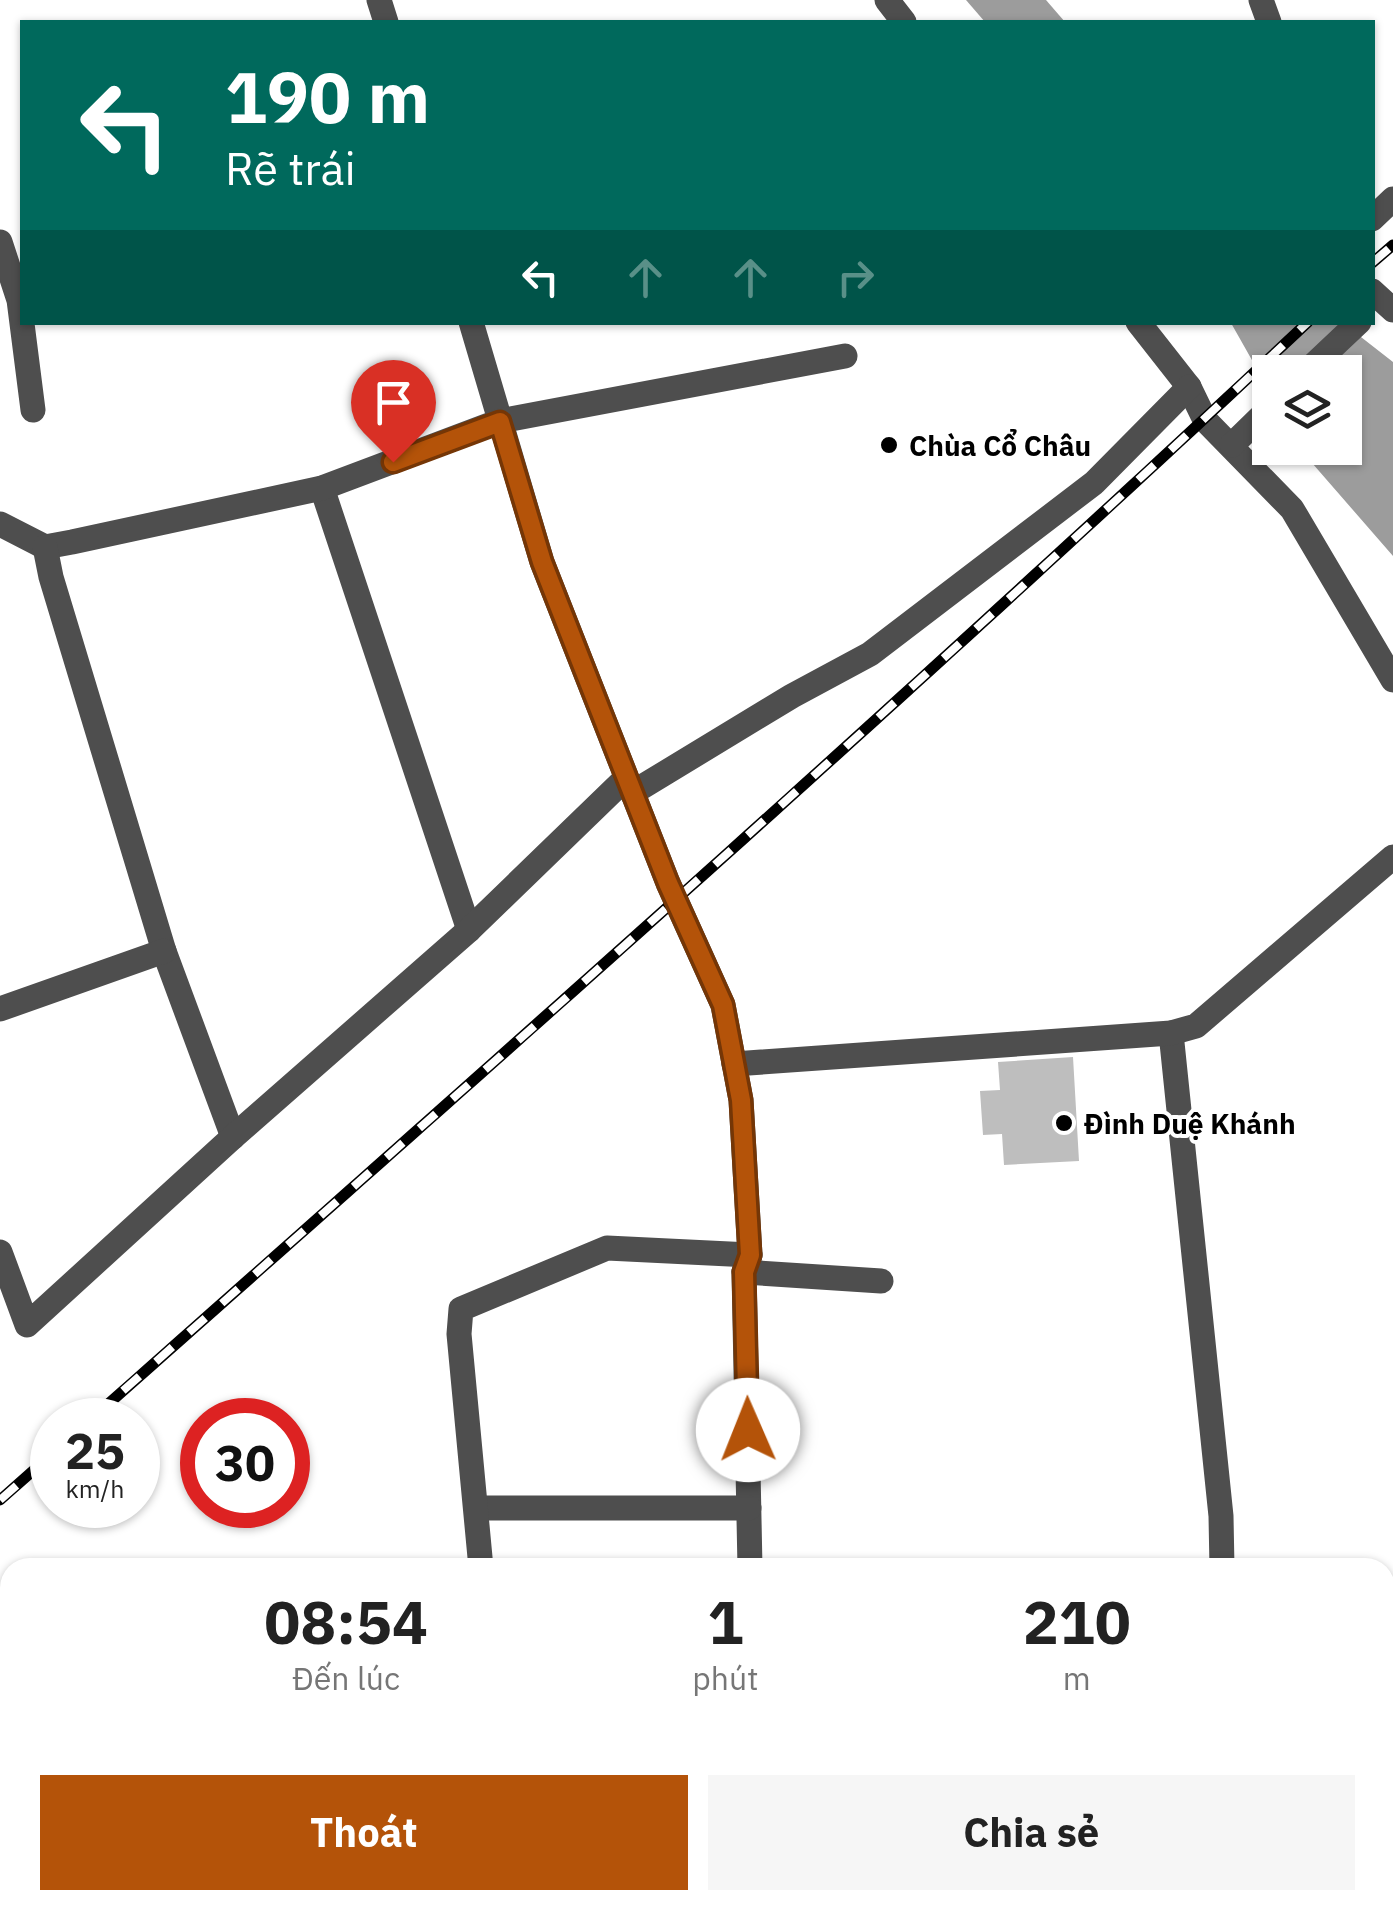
<!DOCTYPE html>
<html lang="vi">
<head>
<meta charset="utf-8">
<style>
  :root { --surface:#fff; --page:#f6f6f6; --text:#222; --muted:#767676; --accent:#b45309 }
  body { margin:0; font-family:"IBM Plex Sans",sans-serif; background:var(--page); color:var(--text); height:100vh; display:flex; flex-direction:column; font-size:38px; white-space:nowrap }
  * { box-sizing:border-box; margin:0 }
  p { font-size:32px; color:var(--muted) }
  .icon { flex:none; width:55px; height:55px; fill:none; stroke:currentColor; stroke-width:2; stroke-linecap:round; stroke-linejoin:round }
  .map { position:relative; flex:1; overflow:hidden }
  .panel { position:absolute; left:0px; top:1558px; width:1395px; height:352px; display:flex; flex-direction:column; background:var(--surface); border-radius:30px 30px 0 0; box-shadow:0 2px 8px #0004 }
  .panel>* { flex:none }
  .top-card { position:absolute; left:20px; top:20px; width:1355px; height:305px; border-radius:0px; box-shadow:0 2px 8px #0004; background:#00695c; color:#fff; overflow:hidden }
  .buttons { position:absolute; left:1252px; top:355px; display:grid; gap:20px }
  .buttons a { display:grid; place-items:center; width:110px; height:110px; border-radius:0px; background:var(--surface); box-shadow:0 2px 8px #0004; font-size:50px }
  .speed { position:absolute; left:30px; top:1398px; display:flex; gap:20px; font-size:50px; font-weight:700; text-align:center }
  .speed>* { display:grid; place-content:center; width:130px; height:130px; border-radius:50%; background:var(--surface); box-shadow:0 2px 8px #0004; line-height:1 }
  .speed small { font-size:25px; font-weight:400 }
  .speed .limit { border:15px solid #d22; background:#fff; color:#111 }
  .pin { position:absolute; display:grid; place-items:center; width:85px; height:85px; color:#fff; margin:-102px -42px; border-radius:50% 50% 50% 0; rotate:-45deg; box-shadow:0 0 10px #0007 }
  .pin .icon { rotate:45deg }
  .me { position:absolute; width:110px; margin:-55px; rotate:359deg; stroke-linejoin:round; filter:drop-shadow(0 0 8px #0008) }
  .turn { display:flex; align-items:center; gap:35px; height:210px; padding:0 40px; font-size:45px }
  .turn .icon { width:130px; height:130px; stroke-width:2.5 }
  .turn b { display:block; font-size:70px; line-height:85px }
  .lanes { display:flex; align-items:center; height:95px; padding:0 40px; background:#0003; justify-content:center; gap:50px; direction:ltr }
  .lanes .off { opacity:.35 }
  .eta { display:flex; justify-content:space-evenly; align-items:center; height:170px; text-align:center }
  .eta b { font-size:60px; font-weight:700; line-height:70px }
  .primary-button { display:flex; gap:20px; margin-top:auto; padding:20px 40px }
  .primary-button a { flex:1; height:115px; border-radius:0px; background:var(--accent); color:#fff; font-size:40px; font-weight:700; line-height:115px; text-align:center }
  .primary-button a+a { background:var(--page); color:var(--text) }
  .map>svg:first-child { display:block }
</style>
</head>
<body>
<div class="map">
<svg width="1393" height="1909" viewBox="0 0 1393 1909">
  <rect width="100%" height="100%" fill="#fff"/>
  <g fill="#9c9c9c">
    <path d="M966,0H1046L1065,22H985Z"/>
    <path d="M1231,323H1343L1393,362V556L1299,448H1345V372H1270V392Z"/>
  </g>
  <path fill="#bebebe" d="M1073,1057L1079,1161L1004,1165L1002,1134L983,1135L980,1091L1000,1090L998,1062Z"/>
  <g fill="none" stroke-linecap="round" stroke-linejoin="round">
    <g stroke="#4e4e4e" stroke-width="25">
      <path d="M379,0L386,22"/>
      <path d="M887,0L904,22"/>
      <path d="M1261,0L1269,22"/>
      <path d="M1372,219L1393,199"/>
      <path d="M0,242L19,300L33,410"/>
      <path d="M1372,291L1393,310"/>
      <path d="M471,322L542,562L668,883L723,1005L741,1100L750,1255L744,1272L750,1568"/>
      <path d="M1138,322L1189,387L1205,420L1292,509L1393,680"/>
      <path d="M1306,372L1359,322"/>
      <path d="M1232,445L1270,408"/>
      <path d="M322,488L469,930"/>
      <path d="M0,524L45,547L72,542L322,488L500,421L845,356"/>
      <path d="M45,547L51,577L164,951L233,1137"/>
      <path d="M632,793L792,696L870,654L1094,483L1189,387"/>
      <path d="M0,1009L164,951"/>
      <path d="M1171,1033L1221,1516L1222,1568"/>
      <path d="M734,1064L1171,1033L1196,1026L1393,857"/>
      <path d="M0,1252L27,1325L233,1137L469,930L626,778"/>
      <path d="M744,1272L881,1281"/>
      <path d="M477,1508H749"/>
      <path d="M481,1568L459,1334L461,1309L607,1248L750,1255"/>
      <path d="M731,1909L732,1900"/>
      <path d="M1204,1909H1229"/>
    </g>
    <g stroke="#000" stroke-width="11">
      <g id="rail">
        <path d="M1372,263L1393,245"/>
        <path d="M90,1420C499,1058 909,696 1308,322"/>
        <path d="M0,1500L52,1454"/>
      </g>
    </g>
    <use href="#rail" stroke="#fff" stroke-width="8" stroke-dasharray="22" stroke-linecap="butt"/>
  </g>
  <g fill="none" stroke-linecap="round" stroke-linejoin="round">
    <g stroke="#753606" stroke-width="25">
      <path id="route" d="M393,462L500,422L542,562L668,883L723,1005L741,1100L750,1255L744,1272L748,1430"/>
    </g>
    <use href="#route" stroke="#b45309" stroke-width="18"/>
  </g>
  <g fill="#000" stroke="#fff" stroke-width="4">
    <circle cx="889" cy="445" r="10"/>
    <circle cx="1064" cy="1123" r="10"/>
  </g>
  <g text-anchor="middle" dominant-baseline="central" stroke-width="8" stroke-linejoin="round" paint-order="stroke">
    <g font-size="28" font-weight="bold" fill="#000" stroke="#fff" text-anchor="start">
      <text x="909" y="445">Chùa Cổ Châu</text>
      <text x="1084" y="1123">Đình Duệ Khánh</text>
    </g>
  </g>
</svg>
<div class="buttons">
<a><svg class="icon" aria-label="layers" viewBox="0 0 24 24"><path d="M12 4l9 5-9 5-9-5zM3 14l9 5 9-5"/></svg></a>
</div>
<div class="speed"><div>25<small>km/h</small></div><div class="limit">30</div></div>
<div class="pin" style="left:393px;top:462px;background:#d93025"><svg class="icon" aria-label="arrive" viewBox="0 0 24 24"><path d="M6 21V4h12l-3 4 3 4H6"/></svg></div>
<svg class="me" style="left:748px;top:1430px" viewBox="-20 -20 40 40"><circle r="19" fill="#fff"/><path d="M0-13L10 11 0 6-10 11z" fill="#b45309"/></svg>
<div class="top-card">
<div class="turn"><svg class="icon" aria-label="left" viewBox="0 0 24 24"><path d="M17 20v-9H6M10 6l-5 5 5 5"/></svg><div><b>190 m</b>Rẽ trái</div></div>
<div class="lanes"><svg class="icon" aria-label="left" viewBox="0 0 24 24"><path d="M17 20v-9H6M10 6l-5 5 5 5"/></svg><svg class="icon off" aria-label="ahead" viewBox="0 0 24 24"><path d="M12 20V5M6 11l6-6 6 6"/></svg><svg class="icon off" aria-label="ahead" viewBox="0 0 24 24"><path d="M12 20V5M6 11l6-6 6 6"/></svg><svg class="icon off" aria-label="right" viewBox="0 0 24 24"><path d="M7 20v-9h11M14 6l5 5-5 5"/></svg></div>
</div>
<section class="panel">
<div class="eta">
<div><b>08:54</b><p>Đến lúc</p></div>
<div><b>1</b><p>phút</p></div>
<div><b>210</b><p>m</p></div>
</div>
<div class="primary-button"><a>Thoát</a><a>Chia sẻ</a></div>
</section>
</div>
</body>
</html>
